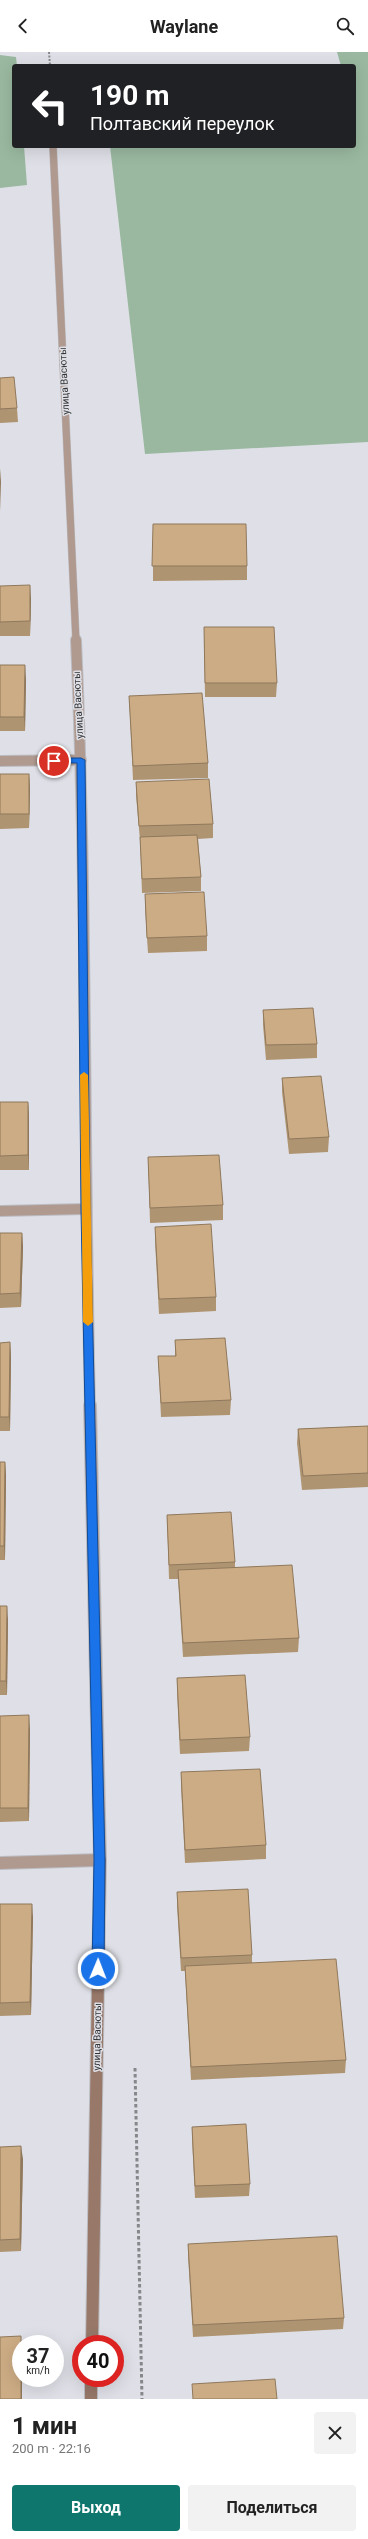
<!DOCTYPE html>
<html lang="ru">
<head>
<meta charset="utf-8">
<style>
  :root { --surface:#fff; --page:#f2f2f2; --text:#222; --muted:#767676; --accent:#0f766e }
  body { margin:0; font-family:Roboto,sans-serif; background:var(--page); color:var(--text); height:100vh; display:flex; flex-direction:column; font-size:15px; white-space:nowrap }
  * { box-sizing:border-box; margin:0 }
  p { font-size:13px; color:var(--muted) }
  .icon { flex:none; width:22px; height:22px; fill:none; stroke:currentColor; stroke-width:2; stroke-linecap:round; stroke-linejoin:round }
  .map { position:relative; height:2347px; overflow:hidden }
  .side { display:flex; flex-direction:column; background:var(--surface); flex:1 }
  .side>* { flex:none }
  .top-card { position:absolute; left:12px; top:12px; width:344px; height:84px; border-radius:4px; box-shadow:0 4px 16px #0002; background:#202124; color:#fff; overflow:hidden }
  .speed { position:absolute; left:12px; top:2283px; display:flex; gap:8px; font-size:20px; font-weight:700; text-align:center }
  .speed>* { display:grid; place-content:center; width:52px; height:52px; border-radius:50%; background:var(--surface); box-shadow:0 4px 16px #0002; line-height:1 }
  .speed small { font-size:10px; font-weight:400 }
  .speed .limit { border:6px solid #d22; background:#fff; color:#111 }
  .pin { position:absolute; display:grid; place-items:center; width:34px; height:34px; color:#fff; margin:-17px; border:2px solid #fff; border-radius:50%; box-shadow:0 1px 4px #0007 }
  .me { position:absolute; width:44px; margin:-22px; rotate:1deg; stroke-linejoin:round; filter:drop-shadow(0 0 3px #0008) }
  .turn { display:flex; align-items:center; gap:14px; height:84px; padding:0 12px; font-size:18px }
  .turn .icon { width:52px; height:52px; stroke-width:2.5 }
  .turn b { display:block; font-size:28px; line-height:34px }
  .round { display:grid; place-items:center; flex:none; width:42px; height:42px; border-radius:4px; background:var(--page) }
  .summary { display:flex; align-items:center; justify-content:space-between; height:68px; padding:0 12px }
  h1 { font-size:24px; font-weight:700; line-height:30px }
  .button { display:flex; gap:8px; margin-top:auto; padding:8px 12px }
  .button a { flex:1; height:46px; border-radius:4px; background:var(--accent); color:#fff; font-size:16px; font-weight:700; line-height:46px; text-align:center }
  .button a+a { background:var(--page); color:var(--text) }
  header { display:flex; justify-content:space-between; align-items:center; height:52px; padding:0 12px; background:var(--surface); font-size:18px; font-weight:700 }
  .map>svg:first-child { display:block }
</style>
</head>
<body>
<header><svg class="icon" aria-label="back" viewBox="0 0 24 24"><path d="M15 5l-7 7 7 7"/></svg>Waylane<svg class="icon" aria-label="search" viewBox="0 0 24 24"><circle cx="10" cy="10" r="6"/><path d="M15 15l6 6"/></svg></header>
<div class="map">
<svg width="368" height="2347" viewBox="0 0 368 2347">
  <rect width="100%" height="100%" fill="#dfe0e7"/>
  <g fill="#9ab8a0">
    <path d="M337,0H368V390L145,402L110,94H354V14H341Z"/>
    <path d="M0,3L16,5L17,14H14V94H24L27,133L0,136Z"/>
  </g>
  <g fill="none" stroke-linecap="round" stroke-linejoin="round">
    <g stroke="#bcbdc3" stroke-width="8">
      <path id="street-far2" d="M53,94L76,589"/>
    </g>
    <g stroke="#bcbdc3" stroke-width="12">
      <g id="street-far1">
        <path d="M76,588C87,843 84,1098 90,1354"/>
        <path d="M0,709L81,708"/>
        <path d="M0,1159L85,1157"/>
      </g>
    </g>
    <g stroke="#bcbdc3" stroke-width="14">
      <path id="street" d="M0,1811L100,1808L90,1353"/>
    </g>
    <g stroke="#bcbdc3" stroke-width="14">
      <g id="secondary">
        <path d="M92,2292L100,1808"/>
        <path d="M91,2326V2347"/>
      </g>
    </g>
    <path stroke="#86878b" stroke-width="2" stroke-dasharray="2 1.5" stroke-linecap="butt" d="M49,0L50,14"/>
    <path stroke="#86878b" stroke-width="3" stroke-dasharray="3.5 2.5" stroke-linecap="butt" d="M135,2016L142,2347"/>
    <use href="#street-far2" stroke="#b09a90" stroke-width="7"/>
    <use href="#street-far1" stroke="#b09a90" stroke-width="10"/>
    <use href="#street" stroke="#b09a90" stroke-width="12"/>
    <use href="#secondary" stroke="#977869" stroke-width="12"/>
  </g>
  <g fill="#af9472">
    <path d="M0,326L17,356L18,370L0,371Z"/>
    <path d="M153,472L247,514V528L153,529Z"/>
    <path d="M0,534L31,547L30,584H0Z"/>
    <path d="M204,575L277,631L276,645H205Z"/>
    <path d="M0,613L26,627L25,679H0Z"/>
    <path d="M129,644L208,711V726L133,728Z"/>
    <path d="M0,722H29L30,736L29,776L0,777Z"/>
    <path d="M136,730L213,772V786L198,787L201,825V839L142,841L140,788L136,744Z"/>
    <path d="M145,842L207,884V899L148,901L145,856Z"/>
    <path d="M263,958L317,992V1006L266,1008L263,973Z"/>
    <path d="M282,1026L329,1085L328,1100L289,1102L282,1040Z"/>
    <path d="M0,1050H28L29,1064V1118H0Z"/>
    <path d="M148,1105L223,1153V1168L150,1171Z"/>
    <path d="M155,1175L216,1245V1259L159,1262L155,1189Z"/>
    <path d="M0,1181H22L23,1195L21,1255L0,1256Z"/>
    <path d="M175,1288L231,1348L230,1363L161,1365L158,1304H175Z"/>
    <path d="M10,1290L11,1305L10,1379H0V1291Z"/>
    <path d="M368,1374V1435L302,1438L297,1391L298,1377Z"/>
    <path d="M0,1410H5L6,1424L5,1508H0Z"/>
    <path d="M167,1463L235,1510V1516L299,1586L298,1600L183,1605L178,1527H169Z"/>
    <path d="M0,1554L8,1568L7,1643H0Z"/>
    <path d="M177,1626L250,1685L249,1699L180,1702L177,1640Z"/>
    <path d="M0,1664L30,1677L29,1769L0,1770Z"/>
    <path d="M181,1720L266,1793V1807L185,1811L181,1734Z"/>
    <path d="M177,1840L252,1903V1910L346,2008L345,2021L191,2028L185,1919H181L177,1854Z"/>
    <path d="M0,1852L33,1865L31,1963L0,1964Z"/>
    <path d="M192,2075L250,2132L249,2144L195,2146L192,2087Z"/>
    <path d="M0,2095L23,2107L21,2199L0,2200Z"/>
    <path d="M188,2192L344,2266L343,2277L193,2285L188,2204Z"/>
  </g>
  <g fill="#8f785c">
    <path d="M0,416L1,430L0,460Z"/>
    <path d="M30,533L31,547L30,584Z"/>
    <path d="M25,613L26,627L25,679L24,665Z"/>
    <path d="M29,722L30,736L29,776Z"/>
    <path d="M28,1050L29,1064V1118L28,1103Z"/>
    <path d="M22,1181L23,1195L21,1255L20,1241Z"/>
    <path d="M10,1290L11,1305L10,1379L9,1365Z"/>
    <path d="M5,1410L6,1424L5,1508L4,1494Z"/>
    <path d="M7,1554L8,1568L7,1643L6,1629Z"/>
    <path d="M29,1663L30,1677L29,1769L28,1756Z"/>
    <path d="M32,1852L33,1865L31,1963L30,1950Z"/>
    <path d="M21,2094L23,2107L21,2199L20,2187Z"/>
    <rect x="21" y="2326" width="1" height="21"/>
  </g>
  <g fill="#ccac84" stroke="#8f785c">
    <path d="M14,325L17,356L0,357V326Z"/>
    <path d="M153,472H246L247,514H152Z"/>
    <path d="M30,533V569L0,570V534Z"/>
    <path d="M204,575H274L277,631H205Z"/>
    <path d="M0,613H25L24,665H0Z"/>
    <path d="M202,641L208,711L133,714L129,644Z"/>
    <rect x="0" y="722" width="29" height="40"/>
    <path d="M209,727L213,772L139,774L136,730Z"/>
    <path d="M197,783L201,825L142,827L140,785Z"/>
    <path d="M204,840L207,884L147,886L145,842Z"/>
    <path d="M313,956L317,992L266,993L263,958Z"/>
    <path d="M321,1024L329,1085L289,1087L282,1026Z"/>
    <path d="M0,1050H28V1103L0,1104Z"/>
    <path d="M219,1103L223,1153L150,1156L148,1105Z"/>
    <path d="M211,1172L216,1245L159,1247L155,1175Z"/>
    <path d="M0,1181H22L20,1241L0,1242Z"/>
    <path d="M225,1286L231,1348L161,1351L158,1304H176L175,1288Z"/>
    <path d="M10,1290L9,1365H0V1291Z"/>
    <path d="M368,1374V1421L303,1424L298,1377Z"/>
    <path d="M0,1410H5L4,1494H0Z"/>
    <path d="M231,1460L235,1510L169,1513L167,1463Z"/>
    <path d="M292,1513L299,1586L183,1591L178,1518Z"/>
    <path d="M0,1554H7L6,1629H0Z"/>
    <path d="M245,1623L250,1685L180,1688L177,1626Z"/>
    <path d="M29,1663L28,1756H0V1664Z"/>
    <path d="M260,1717L266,1793L185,1798L181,1720Z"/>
    <path d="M248,1837L252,1903L181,1906L177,1840Z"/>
    <path d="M0,1852H32L30,1950L0,1951Z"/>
    <path d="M336,1907L346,2008L191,2015L185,1914Z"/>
    <path d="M246,2072L250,2132L195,2134L192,2075Z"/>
    <path d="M21,2094L20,2187L0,2188V2095Z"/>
    <path d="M337,2184L344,2266L193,2273L188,2192Z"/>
    <path d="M21,2284V2347H0V2285Z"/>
    <path d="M275,2327L277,2347H193L192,2332Z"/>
  </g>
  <path fill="#1a73e8" stroke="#114b97" d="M81,706L85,708L90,1157L105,1808L104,1917L98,1922L92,1917L94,1808L81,1157L77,711H54L50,709L54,706Z"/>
  <path fill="#f59e0b" d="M84,1020L88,1023L93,1270L88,1274L83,1270L80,1023Z"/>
  <g text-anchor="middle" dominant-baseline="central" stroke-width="3" stroke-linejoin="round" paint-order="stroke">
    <g font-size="10" fill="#323335" stroke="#dfe0e7">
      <text transform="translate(64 329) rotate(-93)">улица Васюты</text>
      <text transform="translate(78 653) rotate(-93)">улица Васюты</text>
      <text transform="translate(97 1985) rotate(-89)">улица Васюты</text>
    </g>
  </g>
</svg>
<div class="speed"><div>37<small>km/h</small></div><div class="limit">40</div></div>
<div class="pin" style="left:54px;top:709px;background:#d93025"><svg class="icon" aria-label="arrive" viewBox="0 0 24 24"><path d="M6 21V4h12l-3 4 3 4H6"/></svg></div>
<svg class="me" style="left:98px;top:1917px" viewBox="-20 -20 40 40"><circle r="17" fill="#1a73e8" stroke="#fff" stroke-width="3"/><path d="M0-11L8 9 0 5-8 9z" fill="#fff"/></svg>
<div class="top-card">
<div class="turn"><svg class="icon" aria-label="left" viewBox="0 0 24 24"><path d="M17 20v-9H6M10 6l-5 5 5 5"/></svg><div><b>190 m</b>Полтавский переулок</div></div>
</div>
</div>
<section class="side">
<div class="summary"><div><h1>1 мин</h1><p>200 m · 22:16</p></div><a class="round"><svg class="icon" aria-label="close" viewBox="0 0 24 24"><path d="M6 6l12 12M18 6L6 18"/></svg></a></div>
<div class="button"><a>Выход</a><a>Поделиться</a></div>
</section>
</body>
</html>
